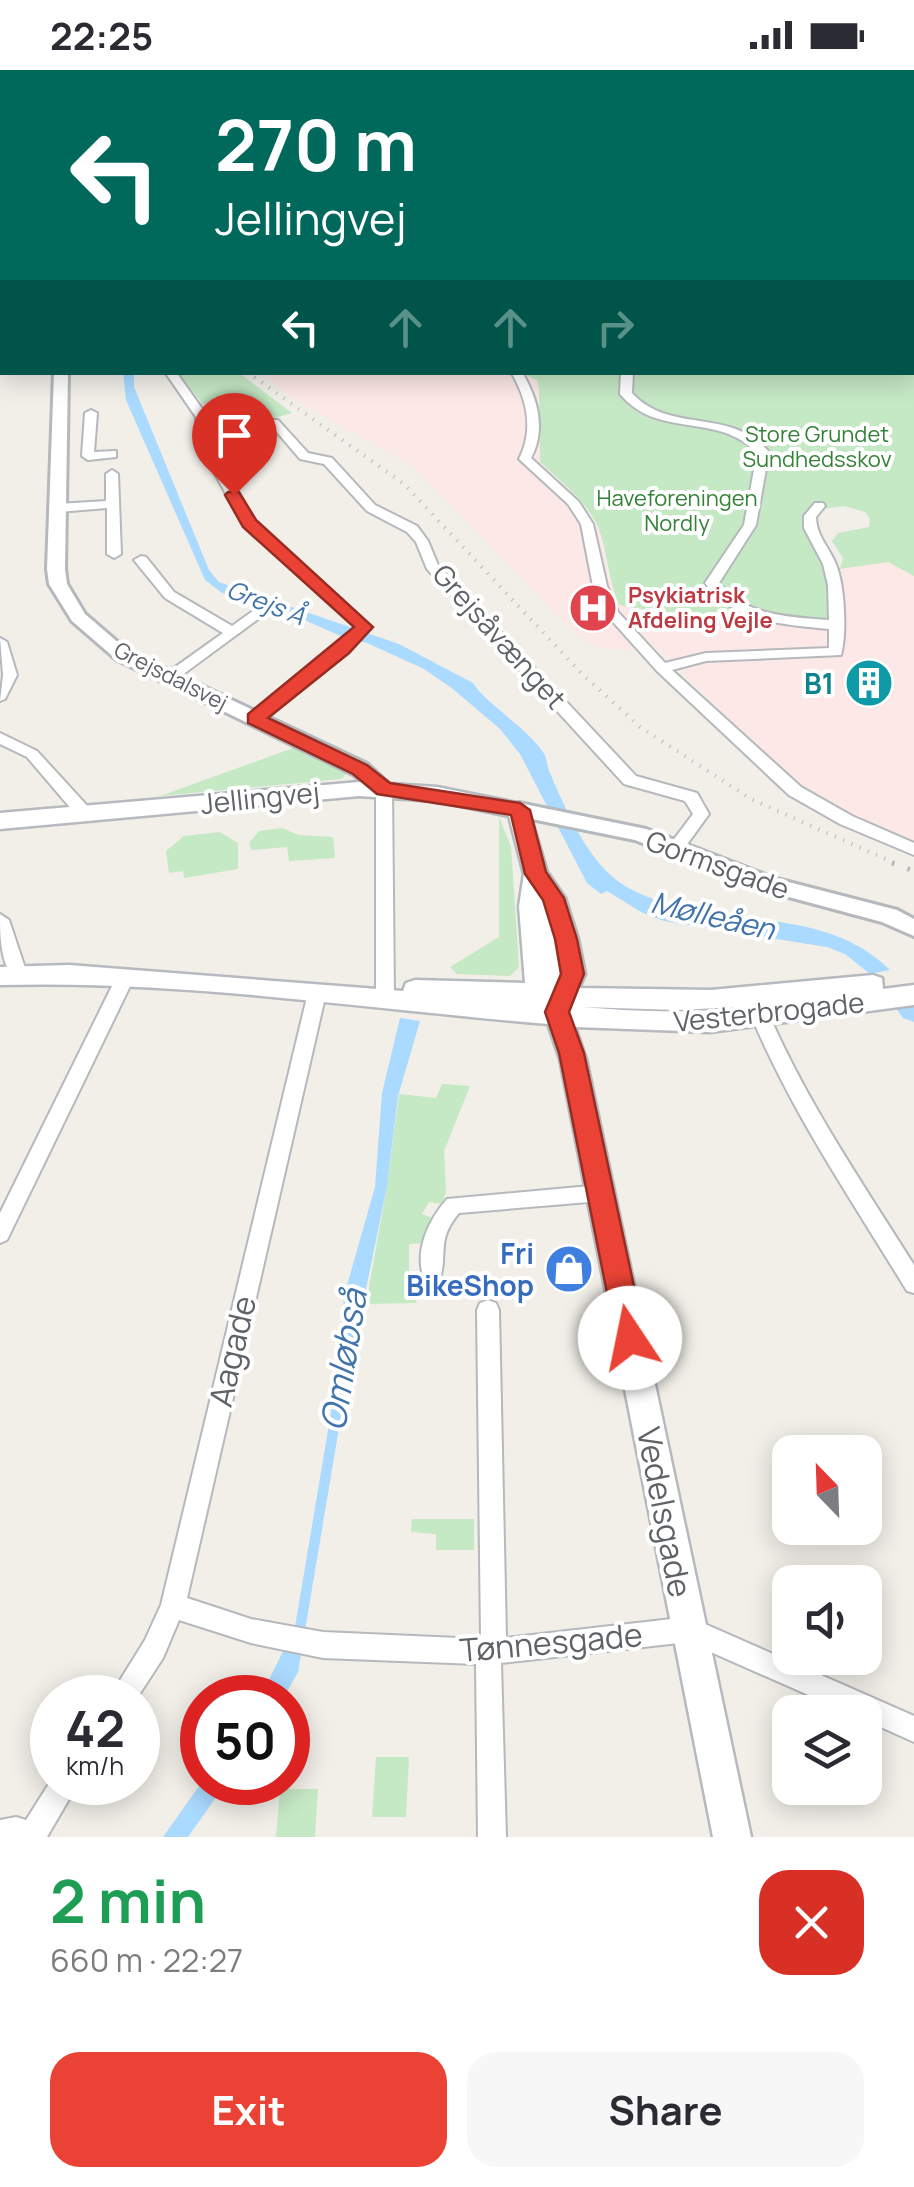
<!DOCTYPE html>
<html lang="en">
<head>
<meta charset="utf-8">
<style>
  :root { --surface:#fff; --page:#f7f7f7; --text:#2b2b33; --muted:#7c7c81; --accent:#ea4335 }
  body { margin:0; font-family:Manrope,sans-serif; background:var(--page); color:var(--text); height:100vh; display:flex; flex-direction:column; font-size:38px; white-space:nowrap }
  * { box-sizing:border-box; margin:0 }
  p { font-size:32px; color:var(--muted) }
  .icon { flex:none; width:55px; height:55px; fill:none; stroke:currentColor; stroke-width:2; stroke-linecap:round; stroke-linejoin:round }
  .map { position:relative; height:1767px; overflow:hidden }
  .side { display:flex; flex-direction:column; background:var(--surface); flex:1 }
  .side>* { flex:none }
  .top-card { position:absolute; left:0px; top:0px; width:915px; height:305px; box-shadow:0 5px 25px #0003; background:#00695c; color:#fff; overflow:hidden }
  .needle { width:65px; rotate:337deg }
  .buttons { position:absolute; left:772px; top:1365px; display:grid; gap:20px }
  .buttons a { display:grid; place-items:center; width:110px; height:110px; border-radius:20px; background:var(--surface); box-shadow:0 5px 25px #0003; font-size:50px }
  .speed { position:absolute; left:30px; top:1605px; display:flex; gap:20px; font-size:50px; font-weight:700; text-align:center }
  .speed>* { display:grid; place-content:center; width:130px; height:130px; border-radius:50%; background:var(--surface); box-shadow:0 5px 25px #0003; line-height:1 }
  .speed small { font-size:25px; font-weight:400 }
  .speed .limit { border:15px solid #d22; background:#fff; color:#111 }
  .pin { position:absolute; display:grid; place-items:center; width:85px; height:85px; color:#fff; margin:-102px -42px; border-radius:50% 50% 50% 0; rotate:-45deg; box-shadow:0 0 10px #0007 }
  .pin .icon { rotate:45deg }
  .me { position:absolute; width:110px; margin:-55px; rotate:349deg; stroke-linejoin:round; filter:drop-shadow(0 0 8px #0008) }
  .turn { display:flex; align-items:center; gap:35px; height:210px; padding:0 50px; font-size:45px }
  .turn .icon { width:130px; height:130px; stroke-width:2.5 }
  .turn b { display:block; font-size:70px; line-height:85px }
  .lanes { display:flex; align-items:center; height:95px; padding:0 50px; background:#0003; justify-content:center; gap:50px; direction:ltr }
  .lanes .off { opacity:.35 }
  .round { display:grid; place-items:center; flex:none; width:105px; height:105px; border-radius:30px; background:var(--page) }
  .overview { display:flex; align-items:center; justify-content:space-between; height:170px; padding:0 50px }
  h1 { font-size:60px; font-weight:700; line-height:75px; color:#1e9e55 }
  .cta { display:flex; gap:20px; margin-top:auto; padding:20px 50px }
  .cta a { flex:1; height:115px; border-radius:30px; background:var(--accent); color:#fff; font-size:40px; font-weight:700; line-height:115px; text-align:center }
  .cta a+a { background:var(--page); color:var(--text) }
  .status { display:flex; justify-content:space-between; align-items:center; height:70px; padding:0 50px; background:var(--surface); direction:ltr }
  .status svg { height:28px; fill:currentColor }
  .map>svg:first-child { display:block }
</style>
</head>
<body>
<div class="status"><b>22:25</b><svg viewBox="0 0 49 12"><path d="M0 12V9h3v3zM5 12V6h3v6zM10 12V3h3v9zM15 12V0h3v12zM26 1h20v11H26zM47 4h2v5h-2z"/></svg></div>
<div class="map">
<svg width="914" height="1767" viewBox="0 0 914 1767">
  <rect width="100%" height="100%" fill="#f1efe8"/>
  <path fill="#fce8e6" d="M522,302L537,310L540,320V392L575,425L600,461L609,511L888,492L914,506V772L825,733L792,710L660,581L598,578L576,564L409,393L292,329L262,303Z"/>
  <g fill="#c5e8c5" fill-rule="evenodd">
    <path d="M0,0H378L398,2H2V20Z"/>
    <path d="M914,198V506L888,492L840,499L827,551L652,541L619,535C609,511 608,489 601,465C593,436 561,412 540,392L539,320L537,310L522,303L912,302ZM844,436L865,442L870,449L869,457L838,463L832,471L843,488L840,498L823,499L813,440Z"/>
    <path d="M178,303H239L292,343L270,349C252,331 228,330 203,334Z"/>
    <path d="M296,677L348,702L341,709L160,726Z"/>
    <path d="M499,747L511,777L519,897L510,906L457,904L450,897L499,867Z"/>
    <path d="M282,758L299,765L333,767L335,788L289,791L287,777L251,780L249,773L259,761Z"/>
    <path d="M220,762L238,773V799L184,808L183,801L169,803L166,781L184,766Z"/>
    <path d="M442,1014L470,1016L444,1081L446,1121L442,1134L429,1132L422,1144L433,1148L422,1173L409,1174V1208H422L416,1233L366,1234L387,1116L399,1024L436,1028Z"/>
    <path d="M412,1449H474V1480H436V1464L411,1462Z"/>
    <path d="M376,1687H409L406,1747H372Z"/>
    <path d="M280,1719H318L315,1767H276Z"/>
  </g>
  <g fill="#aadaff">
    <path d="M123,303H134V317L209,500L219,512L399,574L473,613C485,633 525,656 543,682C548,689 546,695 550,703C566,741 589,794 625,816C708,864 819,829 890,900L870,904L845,884L827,877L664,851L641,842L607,821L601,824L587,813L520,684L500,659L453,619L424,599L367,573L343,567L275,537L222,523L205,510L126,330Z"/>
    <path d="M400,948L420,951L398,1026L387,1116L365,1224L360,1233L298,1602L284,1627L260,1628L295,1557L338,1301L344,1226L375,1117L382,1023Z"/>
    <path d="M202,1712L226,1713L188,1767H163Z"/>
  </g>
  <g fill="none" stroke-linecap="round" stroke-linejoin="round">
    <path stroke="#aadaff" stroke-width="2.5" d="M0,23L2,28"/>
    <path fill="#aadaff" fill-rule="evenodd" d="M914,926V952L903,948L895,937L900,929Z"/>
    <g stroke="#b5b8bc" stroke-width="4">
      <g id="minor">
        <path d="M819,0H828L830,2H821Z"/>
        <path d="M2,123V129L0,130V124Z"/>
        <path d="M912,171H914L912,178Z"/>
        <path d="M165,302H176L208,347V370L254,451L371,557L348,583L260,652L255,654L248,649L338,577L356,557L244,456L196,370V347Z"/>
        <path d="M511,302H522C538,329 546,360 531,388L579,432L593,454L607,516L618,542L665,593L706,583L829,578V559C783,554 734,553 705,513L744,455L757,383C718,341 658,370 620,324L621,302H633L632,323C670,365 730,336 769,382L756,455L719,513C744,546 790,547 829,550L828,515L823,494L804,458V446L815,433H823L825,436L816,447C816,464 827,475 834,490C845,511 847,563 841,585L706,591L672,600L801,717L852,746L914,773V785L840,754L789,725L657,601L605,543L593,516L581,454L568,434L519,389C534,360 527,329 511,302Z"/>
        <path d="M91,340L97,343L94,382L116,381V387L88,390L82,386L85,343Z"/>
        <path d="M270,350H278L308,383L332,388L375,435L417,456L428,471L438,495L636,706L697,723L709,744L683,780H671L669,776L693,744L685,731L624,714L427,499L416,472L407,462L367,441L324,394L300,389L270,354Z"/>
        <path d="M112,400L118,404L121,484L114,488L107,484V438L58,442L52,438L58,434L106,431V404Z"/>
        <path d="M141,486L146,487L174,522L232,556L257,538H267L269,541L174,611H164V605L223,563L165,528L134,490Z"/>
        <path d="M0,568L7,572L17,605L5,629L0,631L3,605Z"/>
        <path d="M0,663L37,681L91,740L93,744L91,748H79L27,687L0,674Z"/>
        <path d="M384,714L392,719L394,927L391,932H379L376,927V719Z"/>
        <path d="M0,844L9,850L27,904L24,909L18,911C0,899 0,865 0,844Z"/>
        <path d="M125,901L131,903L134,908L7,1170L0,1173V1143L116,908L119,903Z"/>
        <path d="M317,916L323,918L326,923L187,1528L251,1549L323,1562L481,1569L477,1240L480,1233L488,1230L496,1233L499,1240L506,1568L689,1547L914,1646V1672L865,1650V1642H847L688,1572L501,1593L506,1767H478L476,1594L323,1588L251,1573L179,1550L163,1588L137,1628H109L145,1570L161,1535L308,923L311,918Z"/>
        <path d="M755,926L761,928L764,933C803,1027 860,1109 914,1195V1223L907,1221C849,1126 787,1036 746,933L749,928Z"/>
        <path d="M601,1115L608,1117L611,1123L608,1129L601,1131L459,1143C435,1172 449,1183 439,1212L432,1214L425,1212C413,1182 428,1151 447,1129Z"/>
        <path d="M52,1709V1712H79L47,1767H0V1750L16,1747L26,1750Z"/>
      </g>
    </g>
    <g stroke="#b5b8bc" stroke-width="6">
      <g id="tertiary">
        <path d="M0,179L2,180V188L0,187Z"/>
        <path d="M54,302H68L65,499L67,514L85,544L128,581L367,694L394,719L391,724H377L353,704L116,589L72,551L49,514L47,499Z"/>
        <path d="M519,733L646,759L773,808L897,840L914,849V866L882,852L759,819L635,770L512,745L509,740L512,735Z"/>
      </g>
    </g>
    <g stroke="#b6babf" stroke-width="5">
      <path id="secondary" d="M359,712L437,717L527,735L547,802L565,828L578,869L585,904L579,918L711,920L873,905L882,908L883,919L914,915V935L710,962L575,957L586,989L751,1767H713L560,989L548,954C366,939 183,910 0,915V897L69,895L403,921L406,913L415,910L525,913L519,836L524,804L509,746L437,731L359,726L0,759V743ZM757,936C698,944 641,942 582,937L678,940Z"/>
    </g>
    <use href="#minor" fill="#fff" fill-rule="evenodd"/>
    <use href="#tertiary" fill="#fff" fill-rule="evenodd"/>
    <use href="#secondary" fill="#fff" fill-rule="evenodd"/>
    <path stroke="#b6b7b8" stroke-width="2.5" stroke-dasharray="1 6" stroke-linecap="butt" d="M0,35L2,39"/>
    <path stroke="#b6b7b8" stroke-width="4" stroke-dasharray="1 8" stroke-linecap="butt" d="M247,302L404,414L582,604L640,657L751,729L899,795"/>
    <path stroke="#b6b7b8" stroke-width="5" stroke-dasharray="2.5 14" stroke-linecap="butt" d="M892,793L914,801"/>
  </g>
  <path fill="#ea4335" stroke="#982c22" stroke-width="2.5" d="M228,422H239L256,450L373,557L349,583L268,648L367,695L390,713L520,733L530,740L546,802L564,828L577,869L584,904L569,942L584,983L645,1268L640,1278L630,1281L621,1278L616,1268L559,983L545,942L561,904L555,869L543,830L525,804L511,745L377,724L353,704L248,653V644L354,557L243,457L225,425Z"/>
  <defs>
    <g id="hospital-disc" transform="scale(2.5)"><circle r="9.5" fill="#e0444e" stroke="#fff"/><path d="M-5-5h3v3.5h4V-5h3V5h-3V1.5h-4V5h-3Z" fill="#fff"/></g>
    <g id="building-disc" transform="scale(2.5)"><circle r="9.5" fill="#0f9aa8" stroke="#fff"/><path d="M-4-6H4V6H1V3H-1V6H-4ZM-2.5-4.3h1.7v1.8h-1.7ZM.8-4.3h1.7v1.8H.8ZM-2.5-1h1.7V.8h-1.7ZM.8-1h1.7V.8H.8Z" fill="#fff"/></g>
    <g id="shop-disc" transform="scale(2.5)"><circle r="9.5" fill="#3f7fe0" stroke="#fff"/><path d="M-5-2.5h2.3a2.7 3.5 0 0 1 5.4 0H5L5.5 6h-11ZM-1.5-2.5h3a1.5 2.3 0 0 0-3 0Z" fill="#fff"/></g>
  </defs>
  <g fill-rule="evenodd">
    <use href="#hospital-disc" x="593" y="538"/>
    <use href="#building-disc" x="869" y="613"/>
    <use href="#shop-disc" x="569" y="1199"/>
  </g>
  <g text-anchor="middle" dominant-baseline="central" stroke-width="8" stroke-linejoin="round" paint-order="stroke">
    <g font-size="22" fill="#348238" stroke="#fff">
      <text x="817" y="364">Store Grundet<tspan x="817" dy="25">Sundhedsskov</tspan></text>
      <text x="677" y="428">Haveforeningen<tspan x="677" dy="25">Nordly</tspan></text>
    </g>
    <g font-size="22" font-weight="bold" fill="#be3a42" stroke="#fff" text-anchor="start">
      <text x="628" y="525">Psykiatrisk<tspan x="628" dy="25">Afdeling Vejle</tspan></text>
    </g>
    <g font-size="22" fill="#5f6368" stroke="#fff">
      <text transform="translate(171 606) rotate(27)">Grejsdalsvej</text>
    </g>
    <g font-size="25" font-style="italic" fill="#4174aa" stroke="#fff">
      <text transform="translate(266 532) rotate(21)">Grejs Å</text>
    </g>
    <g font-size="28" fill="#5f6368" stroke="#fff">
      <text transform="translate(500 566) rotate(48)">Grejsåvænget</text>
      <text transform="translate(260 727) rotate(-6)">Jellingvej</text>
      <text transform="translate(718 794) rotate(20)">Gormsgade</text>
      <text transform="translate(769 941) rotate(-6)">Vesterbrogade</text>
    </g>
    <g font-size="28" font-weight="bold" fill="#0d838f" stroke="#fff" text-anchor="end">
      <text x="834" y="613">B1</text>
    </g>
    <g font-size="28" font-weight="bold" fill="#366cbe" stroke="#fff" text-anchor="end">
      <text x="534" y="1183">Fri<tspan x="534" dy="32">BikeShop</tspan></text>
    </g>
    <g font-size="30" font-style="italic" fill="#4174aa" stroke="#fff">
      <text transform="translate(713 845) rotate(13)">Mølleåen</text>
    </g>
    <g font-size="32" fill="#5f6368" stroke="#fff">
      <text transform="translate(232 1281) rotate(-77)">Aagade</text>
      <text transform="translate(665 1442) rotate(79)">Vedelsgade</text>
      <text transform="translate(551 1572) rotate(-5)">Tønnesgade</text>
    </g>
    <g font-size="35" font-style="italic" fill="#4174aa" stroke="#fff">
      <text transform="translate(343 1290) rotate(-81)">Omløbså</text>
    </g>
  </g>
</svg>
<div class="buttons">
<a><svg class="needle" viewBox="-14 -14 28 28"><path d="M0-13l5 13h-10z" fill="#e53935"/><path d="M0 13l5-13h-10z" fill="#7c7c81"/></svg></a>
<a><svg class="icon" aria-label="sound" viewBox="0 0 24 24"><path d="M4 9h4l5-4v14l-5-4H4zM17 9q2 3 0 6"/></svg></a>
<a><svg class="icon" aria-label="layers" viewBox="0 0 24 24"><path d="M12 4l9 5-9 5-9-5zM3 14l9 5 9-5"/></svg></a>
</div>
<div class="speed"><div>42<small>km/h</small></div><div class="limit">50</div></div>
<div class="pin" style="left:234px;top:425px;background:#d93025"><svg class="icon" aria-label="arrive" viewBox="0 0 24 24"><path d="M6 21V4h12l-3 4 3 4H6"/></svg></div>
<svg class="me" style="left:630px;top:1268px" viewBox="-20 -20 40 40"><circle r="19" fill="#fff"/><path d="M0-13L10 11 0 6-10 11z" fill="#ea4335"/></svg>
<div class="top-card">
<div class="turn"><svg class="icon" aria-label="left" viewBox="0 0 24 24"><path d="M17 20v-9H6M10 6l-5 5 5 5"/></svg><div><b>270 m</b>Jellingvej</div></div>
<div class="lanes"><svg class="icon" aria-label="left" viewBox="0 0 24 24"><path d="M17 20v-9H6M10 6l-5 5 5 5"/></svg><svg class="icon off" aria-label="ahead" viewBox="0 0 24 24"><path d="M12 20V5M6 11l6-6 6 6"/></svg><svg class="icon off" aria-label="ahead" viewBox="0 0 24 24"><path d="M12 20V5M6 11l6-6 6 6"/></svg><svg class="icon off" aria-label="right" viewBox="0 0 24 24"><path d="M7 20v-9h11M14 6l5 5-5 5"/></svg></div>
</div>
</div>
<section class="side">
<div class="overview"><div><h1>2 min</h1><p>660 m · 22:27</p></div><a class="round" style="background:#d93025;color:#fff"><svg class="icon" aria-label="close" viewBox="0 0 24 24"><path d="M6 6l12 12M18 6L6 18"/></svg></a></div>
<div class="cta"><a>Exit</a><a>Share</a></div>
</section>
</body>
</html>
